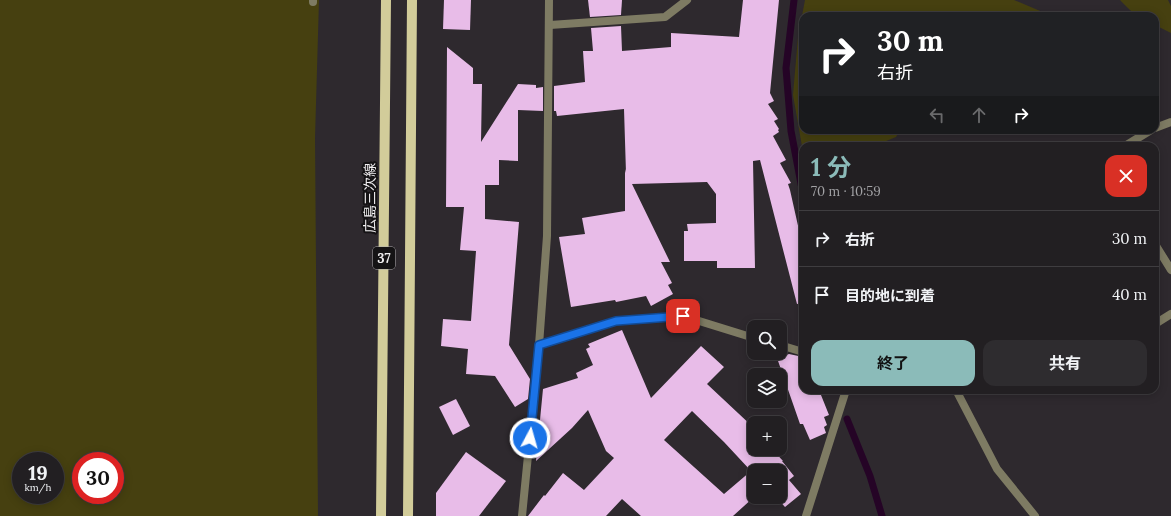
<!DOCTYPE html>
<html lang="ja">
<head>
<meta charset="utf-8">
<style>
  :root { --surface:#221f22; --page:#2e2c2f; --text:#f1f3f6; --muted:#a2a2a5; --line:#3f3d40; --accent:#8bbbb9 }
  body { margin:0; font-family:Lora,"Noto Sans JP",serif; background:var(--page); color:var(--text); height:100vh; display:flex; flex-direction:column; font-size:15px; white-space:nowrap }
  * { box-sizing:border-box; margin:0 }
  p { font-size:13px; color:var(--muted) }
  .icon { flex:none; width:22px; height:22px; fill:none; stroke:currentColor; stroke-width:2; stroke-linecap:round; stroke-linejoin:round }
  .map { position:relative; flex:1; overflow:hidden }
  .panel { position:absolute; left:799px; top:142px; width:360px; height:252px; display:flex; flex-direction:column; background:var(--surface); border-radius:12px; box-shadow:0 2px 10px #0003,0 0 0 1px var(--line) }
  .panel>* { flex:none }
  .hud { position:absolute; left:799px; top:12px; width:360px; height:122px; border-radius:12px; box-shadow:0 2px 10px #0003,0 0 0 1px var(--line); background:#202124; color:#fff; overflow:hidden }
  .buttons { position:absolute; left:747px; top:320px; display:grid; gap:8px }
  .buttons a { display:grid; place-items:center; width:40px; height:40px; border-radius:8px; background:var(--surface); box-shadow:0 2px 10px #0003,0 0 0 1px var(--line); font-size:20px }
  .speed { position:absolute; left:12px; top:452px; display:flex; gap:8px; font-size:20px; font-weight:700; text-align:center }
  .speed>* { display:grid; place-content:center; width:52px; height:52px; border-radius:50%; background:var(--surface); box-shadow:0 2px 10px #0003,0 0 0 1px var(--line); line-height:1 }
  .speed small { font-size:10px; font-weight:400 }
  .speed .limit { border:6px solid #d22; background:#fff; color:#111 }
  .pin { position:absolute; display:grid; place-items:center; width:34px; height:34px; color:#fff; margin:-17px; border-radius:8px; box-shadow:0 2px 6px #0006 }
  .me { position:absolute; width:44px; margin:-22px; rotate:6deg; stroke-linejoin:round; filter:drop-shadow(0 0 3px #0008) }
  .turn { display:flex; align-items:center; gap:14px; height:84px; padding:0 12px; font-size:18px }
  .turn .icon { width:52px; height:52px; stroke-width:2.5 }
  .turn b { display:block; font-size:28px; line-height:34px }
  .lanes { display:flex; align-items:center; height:38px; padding:0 12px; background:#0003; justify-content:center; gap:20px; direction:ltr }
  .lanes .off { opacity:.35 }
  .round { display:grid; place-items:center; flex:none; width:42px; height:42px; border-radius:12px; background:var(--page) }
  .overview { display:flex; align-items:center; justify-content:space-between; height:68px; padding:0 12px }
  h1 { font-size:24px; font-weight:700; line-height:30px; color:var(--accent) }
  .primary-button { display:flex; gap:8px; margin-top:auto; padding:8px 12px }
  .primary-button a { flex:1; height:46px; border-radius:12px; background:var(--accent); color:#111; font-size:16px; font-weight:700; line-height:46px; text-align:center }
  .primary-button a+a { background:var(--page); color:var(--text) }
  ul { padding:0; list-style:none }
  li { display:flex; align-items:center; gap:12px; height:56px; padding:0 12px; border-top:1px solid var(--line) }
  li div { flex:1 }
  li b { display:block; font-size:15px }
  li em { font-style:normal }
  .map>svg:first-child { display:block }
</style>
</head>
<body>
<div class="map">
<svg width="1171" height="516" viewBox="0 0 1171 516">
  <rect width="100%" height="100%" fill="#2e292e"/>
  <g fill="#464010" fill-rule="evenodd">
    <path d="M0,0H319L315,138L318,516H0ZM21,461H55V495H21ZM81,461H115V495H81Z"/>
    <path d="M805,0H1014L1052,16H803V130H900L896,137L874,146H803V152L793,95L798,37Z"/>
    <path d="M1120,0H1168L1171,6V33L1155,25V16C1133,16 1135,15 1120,0Z"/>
  </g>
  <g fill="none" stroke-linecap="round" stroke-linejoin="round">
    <g stroke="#250426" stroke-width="7">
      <path d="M794,0L786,68L791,131L803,194"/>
      <path d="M847,419L870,476L882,516"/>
    </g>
  </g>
  <g fill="#e8bce8" fill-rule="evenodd">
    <path d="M444,0H471L470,30L443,29Z"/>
    <path d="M588,0H622L621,15L590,17Z"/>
    <path d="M743,0H779L770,93L774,101L768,104L778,119L774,121L779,129L778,130L779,132L773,136L786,160L780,163L791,183L788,184L790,190L803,248V303L797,304L760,160L753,161L755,268H717V261H684V231H688L687,224L716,223V194L707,182L632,184L670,262H661L672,283L668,285L673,294L651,306L646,296L616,302L615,300L571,307L559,237L585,234L582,218L625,211V169L626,173L624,109L557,116L556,111H554V86L585,82L583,51H593L591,28L621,26L622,51L671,47V33L739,37Z"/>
    <path d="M447,47L473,68V84H482L481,142L518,84L536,85V88L543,87V111L518,110V161L499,160V185H485V219L519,222L509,345L530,379L528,399L515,407L495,376L466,374L468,349L441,346L443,319L471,321L476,251L460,250L464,207H446Z"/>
    <path d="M622,330L651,398L701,346L724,367L707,384L754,428V449H772L783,461H782L794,476L789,480L801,494L785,507L776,497H780V471H754V497L733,516H641L622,499L606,516H528L544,495L545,496L563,473L584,490L614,458L606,451L588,410L572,428L536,461L543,389L578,378L576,373L593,365L586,349L590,347L588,344ZM692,411L724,442L751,471L724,494L664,440Z"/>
    <path d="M789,354L803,357V390H819L829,415L824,417L827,425L824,427L826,433L810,440L803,424H800L777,358Z"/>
    <path d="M456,399L470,426L453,435L439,407Z"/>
    <path d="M466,452L506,481L479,516H436V493Z"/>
  </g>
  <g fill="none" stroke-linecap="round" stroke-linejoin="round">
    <path stroke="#7e7b63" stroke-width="8" d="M313,2V0"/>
    <g stroke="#7e7b63" stroke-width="8">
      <path d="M550,25L665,17L687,0"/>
      <path d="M1155,128L1171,122"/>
      <path d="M1125,146L1151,130"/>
      <path d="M1155,244L1171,270"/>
      <path d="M1155,324L1171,314"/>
      <path d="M539,345L616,321L683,316L754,338"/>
      <path d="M780,345L803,352"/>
      <path d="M956,390L997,469L1035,516"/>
      <path d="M522,516L539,345L547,236L549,0"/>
      <path d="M806,516L846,390"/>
    </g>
    <g stroke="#d2cc9a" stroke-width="10">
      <path d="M381,516L386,0"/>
      <path d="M408,516L412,0"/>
    </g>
  </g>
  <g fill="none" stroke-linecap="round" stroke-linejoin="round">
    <g stroke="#114b97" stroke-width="10">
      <path id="route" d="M530,438L539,345L616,321L683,316"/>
    </g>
    <use href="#route" stroke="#1a73e8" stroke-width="7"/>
  </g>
  <g text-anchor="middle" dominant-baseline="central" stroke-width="4" stroke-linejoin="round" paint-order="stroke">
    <rect fill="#151315" stroke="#aeacae" stroke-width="1" x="373" y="247" width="22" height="22" rx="3"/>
    <g font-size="13" font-weight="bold" fill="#f0eef0">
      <text x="384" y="258">37</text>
    </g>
    <g font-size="14" fill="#f0eef0" stroke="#151315">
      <text transform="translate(370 198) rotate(-90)">広島三次線</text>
    </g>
  </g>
</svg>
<div class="buttons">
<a><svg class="icon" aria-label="search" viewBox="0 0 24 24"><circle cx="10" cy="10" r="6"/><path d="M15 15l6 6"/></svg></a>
<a><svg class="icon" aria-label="layers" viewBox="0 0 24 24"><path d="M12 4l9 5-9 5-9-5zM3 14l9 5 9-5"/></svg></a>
<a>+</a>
<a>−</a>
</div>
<div class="speed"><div>19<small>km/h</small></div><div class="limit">30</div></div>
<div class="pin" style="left:683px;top:316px;background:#d93025"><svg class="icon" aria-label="arrive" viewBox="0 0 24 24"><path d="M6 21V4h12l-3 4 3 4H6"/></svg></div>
<svg class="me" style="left:530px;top:438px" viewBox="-20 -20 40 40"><circle r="17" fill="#1a73e8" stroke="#fff" stroke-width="3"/><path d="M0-11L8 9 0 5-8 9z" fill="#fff"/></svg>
<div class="hud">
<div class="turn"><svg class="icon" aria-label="right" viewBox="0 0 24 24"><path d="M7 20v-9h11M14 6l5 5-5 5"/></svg><div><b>30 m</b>右折</div></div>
<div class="lanes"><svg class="icon off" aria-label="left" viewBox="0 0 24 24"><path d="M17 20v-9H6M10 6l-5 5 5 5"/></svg><svg class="icon off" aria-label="ahead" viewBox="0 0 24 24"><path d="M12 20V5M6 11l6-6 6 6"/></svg><svg class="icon" aria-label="right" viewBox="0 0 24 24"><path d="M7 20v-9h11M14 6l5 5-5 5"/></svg></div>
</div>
<section class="panel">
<div class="overview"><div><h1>1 分</h1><p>70 m · 10:59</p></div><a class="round" style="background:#d93025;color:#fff"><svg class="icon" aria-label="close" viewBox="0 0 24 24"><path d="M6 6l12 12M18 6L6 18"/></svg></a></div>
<ul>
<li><svg class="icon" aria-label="right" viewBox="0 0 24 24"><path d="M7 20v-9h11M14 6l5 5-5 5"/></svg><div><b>右折</b></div><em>30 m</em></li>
<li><svg class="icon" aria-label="arrive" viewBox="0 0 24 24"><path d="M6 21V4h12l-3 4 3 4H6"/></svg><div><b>目的地に到着</b></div><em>40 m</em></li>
</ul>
<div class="primary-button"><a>終了</a><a>共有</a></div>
</section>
</div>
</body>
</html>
